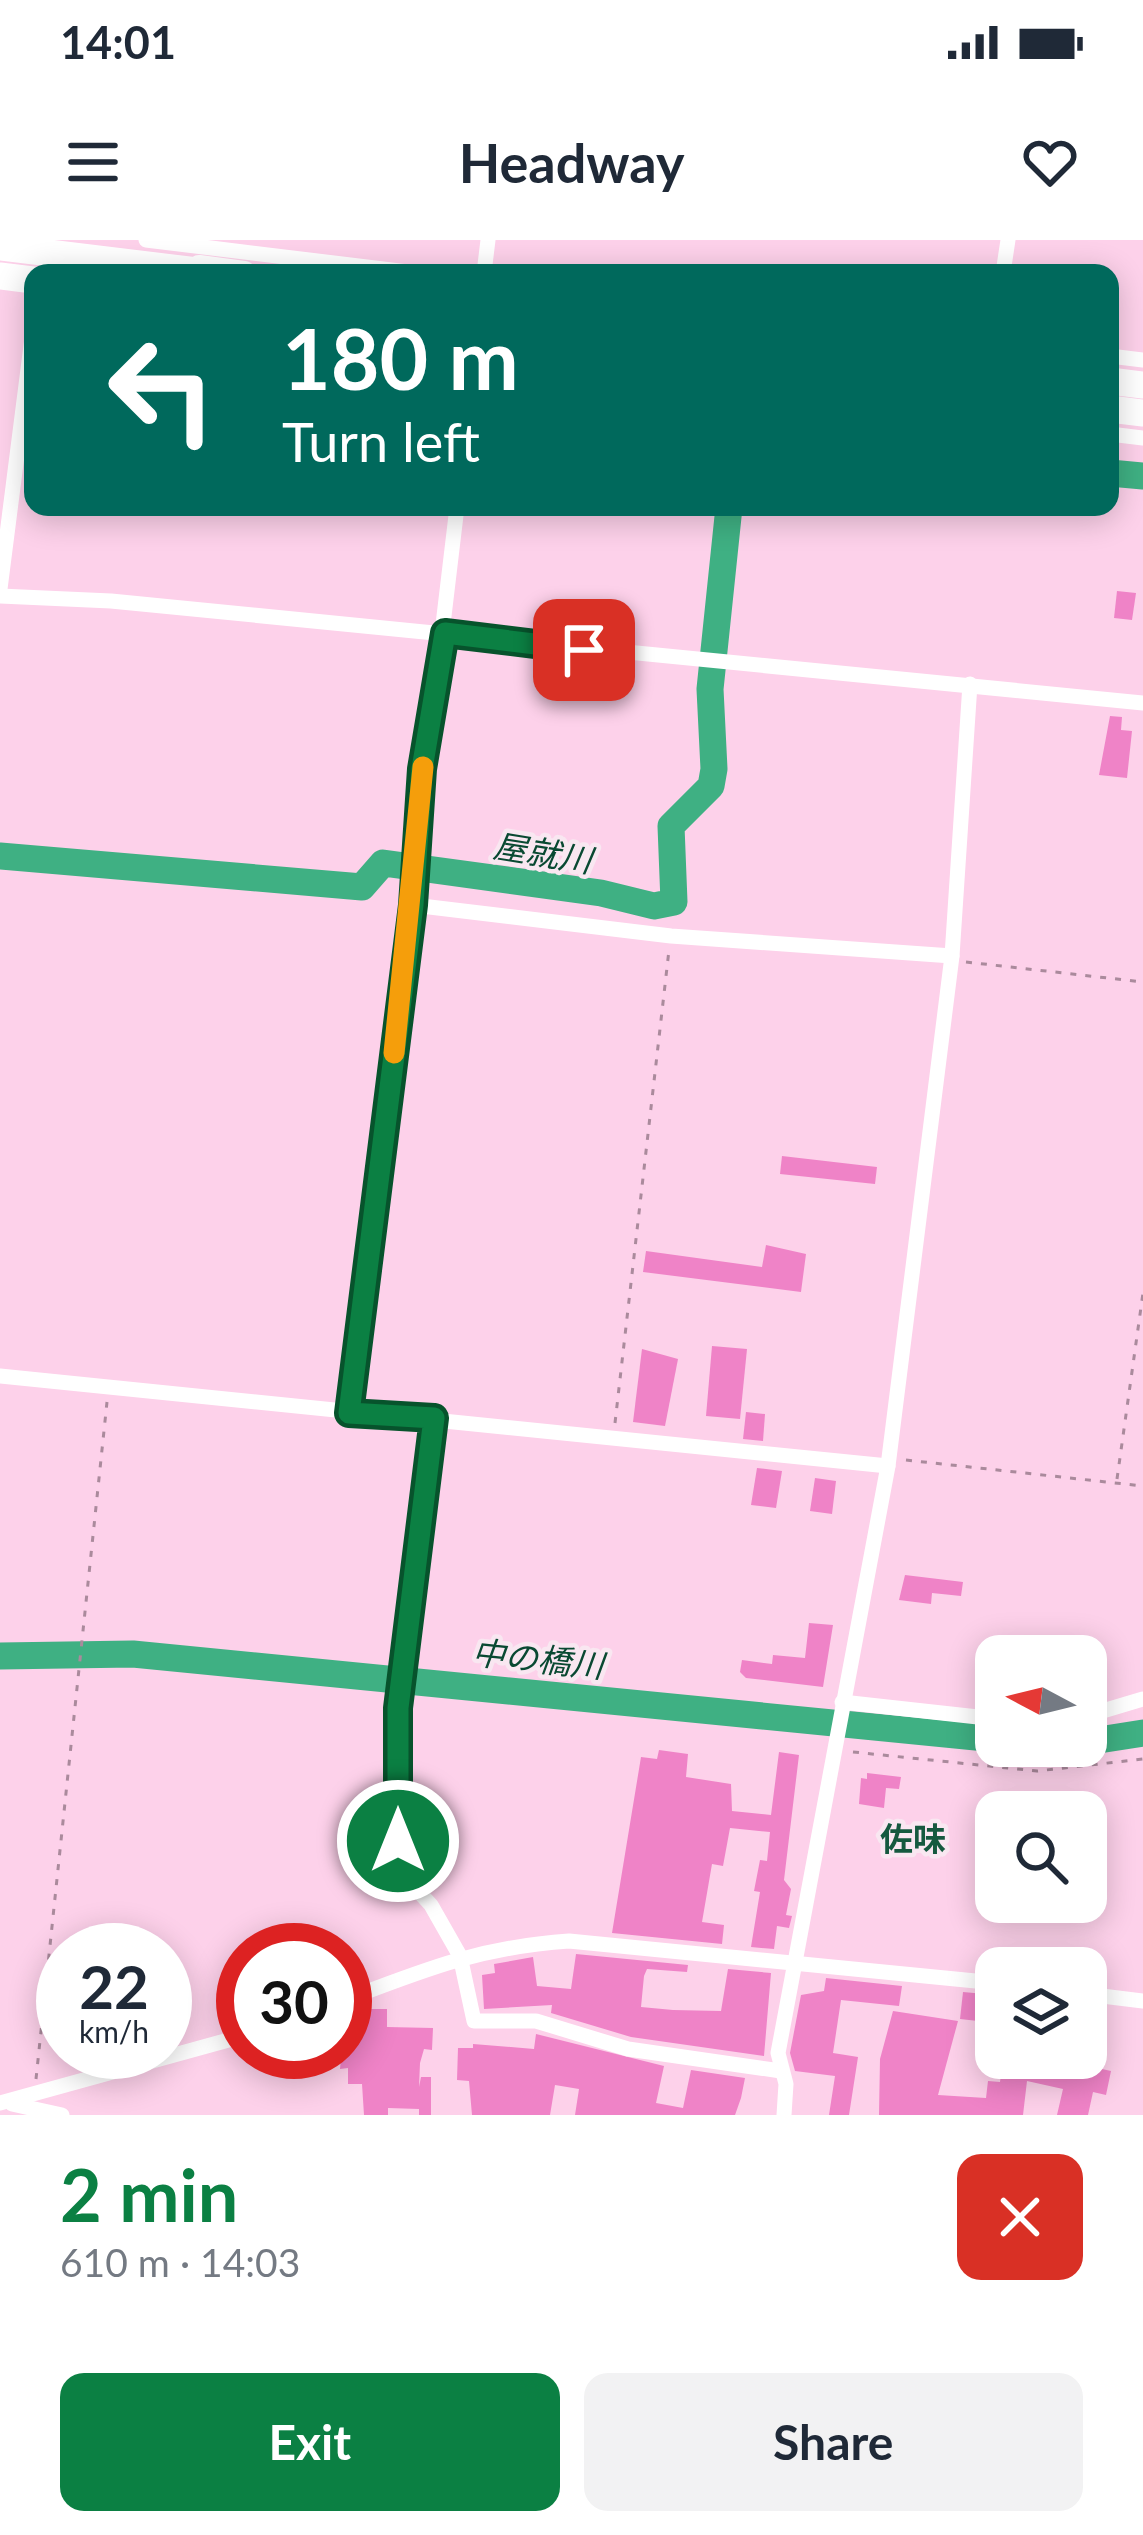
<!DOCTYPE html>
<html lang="en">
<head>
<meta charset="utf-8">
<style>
  :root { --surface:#fff; --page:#f2f2f3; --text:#1f2937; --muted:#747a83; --accent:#0b8043 }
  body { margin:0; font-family:Lato,"Noto Sans JP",sans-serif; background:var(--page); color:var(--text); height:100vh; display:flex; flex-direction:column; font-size:45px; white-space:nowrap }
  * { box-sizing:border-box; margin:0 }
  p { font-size:39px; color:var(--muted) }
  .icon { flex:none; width:66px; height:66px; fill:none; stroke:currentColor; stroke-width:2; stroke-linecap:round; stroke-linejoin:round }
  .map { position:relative; height:1875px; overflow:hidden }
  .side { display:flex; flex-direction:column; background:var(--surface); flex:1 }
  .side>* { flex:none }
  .banner { position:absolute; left:24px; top:24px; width:1095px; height:252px; border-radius:24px; box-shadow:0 6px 30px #0003; background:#00695c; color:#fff; overflow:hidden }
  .needle { width:78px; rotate:277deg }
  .controls { position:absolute; left:975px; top:1395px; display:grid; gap:24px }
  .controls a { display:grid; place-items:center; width:132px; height:132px; border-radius:24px; background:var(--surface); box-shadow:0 6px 30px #0003; font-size:60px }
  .speed { position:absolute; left:36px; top:1683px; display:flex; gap:24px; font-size:60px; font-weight:700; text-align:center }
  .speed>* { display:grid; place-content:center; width:156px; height:156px; border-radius:50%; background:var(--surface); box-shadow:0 6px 30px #0003; line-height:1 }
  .speed small { font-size:30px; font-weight:400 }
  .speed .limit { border:18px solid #d22; background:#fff; color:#111 }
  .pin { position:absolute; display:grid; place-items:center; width:102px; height:102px; color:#fff; margin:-51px; border-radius:24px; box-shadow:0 6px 18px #0006 }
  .me { position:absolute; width:132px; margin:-66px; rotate:0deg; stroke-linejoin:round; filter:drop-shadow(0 0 9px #0008) }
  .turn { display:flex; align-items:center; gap:42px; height:252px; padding:0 60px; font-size:54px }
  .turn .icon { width:156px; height:156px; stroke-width:2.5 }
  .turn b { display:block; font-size:84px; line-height:102px }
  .round { display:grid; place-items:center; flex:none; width:126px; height:126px; border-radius:24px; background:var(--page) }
  .overview { display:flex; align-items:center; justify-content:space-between; height:204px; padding:0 60px }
  h1 { font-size:72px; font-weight:700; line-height:90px; color:var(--accent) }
  .button { display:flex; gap:24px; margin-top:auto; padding:24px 60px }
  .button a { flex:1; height:138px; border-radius:24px; background:var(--accent); color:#fff; font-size:48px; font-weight:700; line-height:138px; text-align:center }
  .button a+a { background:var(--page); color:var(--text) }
  .status { display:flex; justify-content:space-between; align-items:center; height:84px; padding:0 60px; background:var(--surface); direction:ltr }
  .status svg { height:33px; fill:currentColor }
  header { display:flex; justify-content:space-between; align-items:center; height:156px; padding:0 60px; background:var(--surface); font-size:54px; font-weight:700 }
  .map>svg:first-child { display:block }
</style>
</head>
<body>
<div class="status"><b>14:01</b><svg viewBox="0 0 49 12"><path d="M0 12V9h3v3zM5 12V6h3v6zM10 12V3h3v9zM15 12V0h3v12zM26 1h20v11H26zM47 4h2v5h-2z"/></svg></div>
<header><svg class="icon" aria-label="menu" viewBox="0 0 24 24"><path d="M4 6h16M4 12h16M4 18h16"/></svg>Headway<svg class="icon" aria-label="heart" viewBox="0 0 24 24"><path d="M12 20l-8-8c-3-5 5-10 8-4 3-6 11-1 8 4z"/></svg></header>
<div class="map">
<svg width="1143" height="1875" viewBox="0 0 1143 1875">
  <rect width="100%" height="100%" fill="#fdd1ea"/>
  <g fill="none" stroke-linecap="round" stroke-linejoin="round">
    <g stroke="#3fb083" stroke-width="27">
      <path d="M1110,233L1143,236"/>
      <path d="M0,616L362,647L383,623L601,653L654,666L674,662L671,586L711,546L714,529L710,449L729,267"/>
      <path d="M0,1416L133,1414L996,1499"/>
      <path d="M1086,1502L1143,1493"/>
    </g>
  </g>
  <g fill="#ef83c7">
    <path d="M1117,351L1136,353L1132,380L1114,378Z"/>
    <path d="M1110,476L1122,477L1121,490L1132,491L1127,538L1099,535Z"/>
    <path d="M782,916L877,927L875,944L780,934Z"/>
    <path d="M766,1005L806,1014L801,1052L643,1032L646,1011L762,1027Z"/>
    <path d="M712,1106L747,1109L740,1179L706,1176Z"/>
    <path d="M642,1109L678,1119L665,1186L633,1182Z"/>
    <path d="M746,1172L765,1174L763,1201L743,1199Z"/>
    <path d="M757,1228L782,1231L776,1268L751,1265Z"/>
    <path d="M815,1238L836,1241L832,1274L810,1271Z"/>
    <path d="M905,1335L963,1342L961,1356L932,1353L931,1364L899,1360Z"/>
    <path d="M809,1383L833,1385L823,1447L746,1438L740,1432L742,1420L772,1424L773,1415L805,1418Z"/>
    <path d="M659,1510L688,1514L686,1537L731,1544L732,1571L771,1575L779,1512L799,1515L784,1640L791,1649L786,1675L792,1676L789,1688L777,1686L774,1709L751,1707L760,1652L754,1651L760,1620L767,1621L770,1592L730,1588L723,1626L712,1624L702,1682L724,1685L722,1704L612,1693L641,1517L657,1519Z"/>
    <path d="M867,1533L901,1537L899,1549L886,1548L884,1568L859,1564L861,1538L867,1539Z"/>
    <path d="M576,1714L688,1725L687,1732L647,1729L644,1736L641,1767L673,1770L721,1771L728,1729L771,1733L764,1816L631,1797L551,1773L552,1765L484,1769L482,1735L495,1733L494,1724L533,1717L537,1746L571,1749Z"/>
    <path d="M826,1738L902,1746L899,1766L841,1760L833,1813L858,1817L849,1875H829L835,1836L795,1831L790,1813L801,1755L824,1751Z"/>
    <path d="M963,1752L996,1755V1783L960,1779Z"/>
    <path d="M358,1769H387V1787L433,1788L432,1810L424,1809L420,1823L419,1847L421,1837H431V1875H419V1869L388,1868V1875H364L362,1844H348V1828L340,1829L345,1779L358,1778Z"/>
    <path d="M893,1771L958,1781L938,1855L986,1858L988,1841L1000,1842L1003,1818H1080L1079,1824L1111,1831L1106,1855L1093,1852L1088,1875H1057L1063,1849L1027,1841L1023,1875H879L880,1819Z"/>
    <path d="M536,1794L664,1826L656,1863L683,1868L691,1830L745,1838L741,1858L735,1875H575L579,1849L555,1845L550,1875H472L469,1841L457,1840L458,1808H473V1804L534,1809Z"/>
  </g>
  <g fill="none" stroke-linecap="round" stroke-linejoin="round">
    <g stroke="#aa8a9c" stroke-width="3" stroke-dasharray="6 9" stroke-linecap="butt">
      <path d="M966,722L1143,742"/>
      <path d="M615,1183L669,710"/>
      <path d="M906,1220L1143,1246"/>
      <path d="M1117,1239L1143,1053"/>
      <path d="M853,1512L1037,1531L1143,1519"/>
      <path d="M36,1839L107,1162"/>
    </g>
    <g stroke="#fff" stroke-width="15">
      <path d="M146,0L416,33"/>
      <path d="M484,33L488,0"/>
      <path d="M1003,33L1008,0"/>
      <path d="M1110,116L1143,120"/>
      <path d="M1110,194L1143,198"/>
      <path d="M0,349L33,90"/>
      <path d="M0,356L111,361L1143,463"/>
      <path d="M413,665L671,696L952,716"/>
      <path d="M0,1136L888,1226"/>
      <path d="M349,1173L457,267"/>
      <path d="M434,1178L398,1468V1601L407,1639L431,1665L460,1716L474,1781H536L628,1809L781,1831"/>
      <path d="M842,1462L996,1479"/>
      <path d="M1086,1476L1143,1459"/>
      <path d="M1086,1754L1143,1761"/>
      <path d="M345,1760C426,1729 481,1707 569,1701L996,1743"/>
      <path d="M0,1863L243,1796"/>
      <path d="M12,1864L62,1875"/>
      <path d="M784,1875L786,1844L778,1813L888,1226L952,716L970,444"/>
    </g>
    <path stroke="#fff" stroke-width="24" d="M199,27L244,33"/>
    <g stroke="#fff" stroke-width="27">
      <path d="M0,7L214,33"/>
      <path d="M0,36L33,40"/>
      <path d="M1110,141L1143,145"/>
      <path d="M1110,169L1143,173"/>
    </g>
  </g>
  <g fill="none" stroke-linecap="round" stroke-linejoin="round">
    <g stroke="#07532c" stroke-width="30">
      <path id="route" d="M398,1601V1468L434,1178L349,1173L413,665L422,529L445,393L584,410"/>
    </g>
    <use href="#route" stroke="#0b8043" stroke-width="21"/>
    <path stroke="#f59e0b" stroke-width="21" d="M394,813L423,527"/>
  </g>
  <g text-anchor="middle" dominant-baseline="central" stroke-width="9" stroke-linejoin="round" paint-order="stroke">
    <g font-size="33" font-style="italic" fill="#094932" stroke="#f9e7f1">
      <text transform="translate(543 612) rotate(9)">屋就川</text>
      <text transform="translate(538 1418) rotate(6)">中の橋川</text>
    </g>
    <g font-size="33" font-weight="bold" fill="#15593f" stroke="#f9e7f1">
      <text x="913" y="1598">佐味</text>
    </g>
  </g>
</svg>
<div class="controls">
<a><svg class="needle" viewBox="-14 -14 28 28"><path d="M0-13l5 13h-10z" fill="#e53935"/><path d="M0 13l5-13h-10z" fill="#747a83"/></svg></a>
<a><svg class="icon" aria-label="search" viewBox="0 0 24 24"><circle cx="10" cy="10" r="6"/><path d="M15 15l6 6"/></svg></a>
<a><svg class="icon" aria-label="layers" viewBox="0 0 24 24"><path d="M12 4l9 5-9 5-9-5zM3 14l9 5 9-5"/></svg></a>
</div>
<div class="speed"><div>22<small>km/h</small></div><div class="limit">30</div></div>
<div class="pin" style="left:584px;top:410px;background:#d93025"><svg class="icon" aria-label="arrive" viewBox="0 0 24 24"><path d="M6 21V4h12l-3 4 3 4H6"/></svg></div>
<svg class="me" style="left:398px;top:1601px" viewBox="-20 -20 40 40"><circle r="17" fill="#0b8043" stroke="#fff" stroke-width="3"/><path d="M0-11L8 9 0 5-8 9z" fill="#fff"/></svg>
<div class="banner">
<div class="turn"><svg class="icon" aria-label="left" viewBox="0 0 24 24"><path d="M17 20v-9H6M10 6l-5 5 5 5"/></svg><div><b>180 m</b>Turn left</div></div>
</div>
</div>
<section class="side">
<div class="overview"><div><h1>2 min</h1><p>610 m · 14:03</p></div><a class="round" style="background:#d93025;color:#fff"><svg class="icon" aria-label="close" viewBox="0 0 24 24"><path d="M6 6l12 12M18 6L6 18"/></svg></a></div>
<div class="button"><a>Exit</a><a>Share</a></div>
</section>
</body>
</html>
